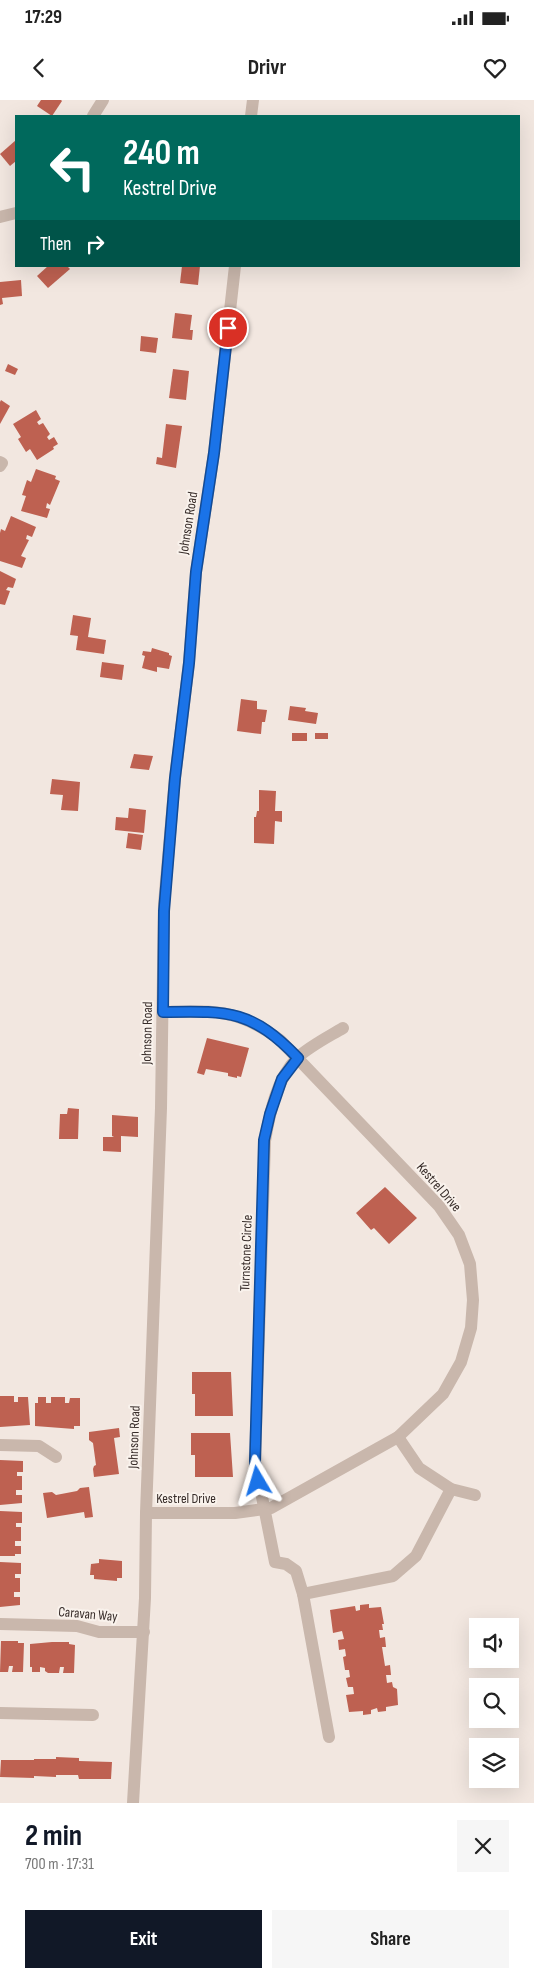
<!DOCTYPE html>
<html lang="en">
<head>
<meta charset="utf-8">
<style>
  :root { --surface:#fff; --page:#f6f6f6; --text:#222; --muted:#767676; --accent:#111827 }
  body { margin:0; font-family:"Sofia Sans Condensed",sans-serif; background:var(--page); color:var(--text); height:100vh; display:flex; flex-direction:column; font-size:19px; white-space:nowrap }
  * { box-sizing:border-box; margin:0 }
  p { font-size:16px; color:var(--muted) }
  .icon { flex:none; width:28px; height:28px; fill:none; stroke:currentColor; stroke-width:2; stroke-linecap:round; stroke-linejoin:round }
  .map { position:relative; height:1703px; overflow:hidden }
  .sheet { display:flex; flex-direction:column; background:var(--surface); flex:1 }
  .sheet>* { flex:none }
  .top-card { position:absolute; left:15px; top:15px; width:505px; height:152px; border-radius:0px; box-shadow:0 5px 20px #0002; background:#00695c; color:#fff; overflow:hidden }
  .controls { position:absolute; left:469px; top:1518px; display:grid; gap:10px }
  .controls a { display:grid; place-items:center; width:50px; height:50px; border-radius:0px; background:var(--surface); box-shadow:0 5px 20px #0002; font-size:25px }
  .pin { position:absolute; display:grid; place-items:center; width:42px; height:42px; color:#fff; margin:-21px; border:2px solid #fff; border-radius:50%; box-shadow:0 1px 5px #0007 }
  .me { position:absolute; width:55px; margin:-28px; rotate:353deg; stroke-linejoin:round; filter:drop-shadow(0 0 4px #0008) }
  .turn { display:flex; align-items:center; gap:18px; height:105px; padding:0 25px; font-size:22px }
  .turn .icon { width:65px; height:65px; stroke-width:2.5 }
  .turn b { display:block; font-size:35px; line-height:42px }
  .then { display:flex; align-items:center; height:48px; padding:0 25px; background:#0003; gap:10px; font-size:19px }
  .round { display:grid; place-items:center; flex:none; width:52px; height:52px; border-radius:0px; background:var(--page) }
  .summary { display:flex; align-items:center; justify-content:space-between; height:85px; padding:0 25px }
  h1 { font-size:30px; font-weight:700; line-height:38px; color:var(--accent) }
  .primary-button { display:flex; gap:10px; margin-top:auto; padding:10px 25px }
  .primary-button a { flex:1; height:58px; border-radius:0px; background:var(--accent); color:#fff; font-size:20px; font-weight:700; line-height:58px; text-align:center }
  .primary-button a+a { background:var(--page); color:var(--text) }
  .status { display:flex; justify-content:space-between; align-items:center; height:35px; padding:0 25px; background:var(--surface); direction:ltr }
  .status svg { height:14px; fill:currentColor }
  header { display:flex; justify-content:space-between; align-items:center; height:65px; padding:0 25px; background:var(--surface); font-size:22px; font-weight:700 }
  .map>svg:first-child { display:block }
</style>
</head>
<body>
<div class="status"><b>17:29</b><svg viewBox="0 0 49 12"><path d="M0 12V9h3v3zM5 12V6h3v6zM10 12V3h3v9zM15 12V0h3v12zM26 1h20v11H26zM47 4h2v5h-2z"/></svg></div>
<header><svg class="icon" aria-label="back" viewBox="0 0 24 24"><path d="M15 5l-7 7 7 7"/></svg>Drivr<svg class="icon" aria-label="heart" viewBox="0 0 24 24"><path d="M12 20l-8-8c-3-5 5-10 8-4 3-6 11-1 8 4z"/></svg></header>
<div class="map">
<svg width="534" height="1703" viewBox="0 0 534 1703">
  <rect width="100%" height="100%" fill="#f2e7e0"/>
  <g fill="#be6151">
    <path d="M41,0H61L62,1L52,16L37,6Z"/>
    <path d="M16,40V61L10,66L0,54Z"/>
    <path d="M48,166H67L70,169L48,188L37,176Z"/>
    <path d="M182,166H200L198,185L180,183Z"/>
    <path d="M21,180L22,196L2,198L3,204L0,205V182Z"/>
    <path d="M175,213L192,215L190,230H193L192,240L172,238Z"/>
    <path d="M141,236L158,238L156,253L140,251Z"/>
    <path d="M8,264L18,269L15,275L5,271Z"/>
    <path d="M173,269L189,271L186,300L169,298Z"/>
    <path d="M1,300L10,306L0,324V302Z"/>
    <path d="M36,310L41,319L37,322L39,325L43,323L50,334L47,337L49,340L54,337L58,344L53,347L54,349L37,360L30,349L26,352L18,339L21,337L13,324Z"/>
    <path d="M166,324L182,326L176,368L156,364L157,357L162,358Z"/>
    <path d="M36,369L56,376L55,379L60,381L50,405L47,403L46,408L50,409L47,418L21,411L26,396L22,395L27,380L31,382Z"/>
    <path d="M11,416L36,427L32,437L27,435L26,439L29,440L21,456L26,458L22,468L0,461V433L1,429L5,431Z"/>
    <path d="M0,471L16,479L13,488L8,487L6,490L10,491L5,505L0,504Z"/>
    <path d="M73,515L91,518L88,537L106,540L104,554L76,550L78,536L70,535Z"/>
    <path d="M152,548L169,553V555L172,556L169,569L157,567V572L142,568L145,556L142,555L143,551L151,552Z"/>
    <path d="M102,562L124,565L122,580L100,577Z"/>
    <path d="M241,599L257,601V609L267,610L265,622H262L261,634L237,631Z"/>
    <path d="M290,606L306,608L305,611L318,613L316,624L288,620Z"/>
    <rect x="292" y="633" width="15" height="8"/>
    <rect x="315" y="633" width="13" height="6"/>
    <path d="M134,654L153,656L149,670L130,668Z"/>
    <path d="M52,679L80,682L78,711L61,710L63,695L50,694Z"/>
    <path d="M259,690L276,691L275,711H282V722L275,721L274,744L254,743V717H256L257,711H259Z"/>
    <path d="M129,708L146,710L144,733L115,730L116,717L128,718Z"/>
    <path d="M128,733L143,735L141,750L126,748Z"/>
    <path d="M207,938L249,948L241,977L237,976V978L228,976V973L206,969L204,975L197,973Z"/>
    <path d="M68,1008L79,1009L78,1039H59L60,1014H67Z"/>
    <path d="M112,1015L138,1017V1037L121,1036V1052L103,1051V1037H114L112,1036Z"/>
    <path d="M385,1087L417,1118L389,1144L374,1128L371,1130L356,1113Z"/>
    <path d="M192,1272H231L233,1316H195V1294H192Z"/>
    <path d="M0,1296H14V1302H18V1297H28L30,1325L0,1327Z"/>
    <path d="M38,1297H46V1303H51V1297H65V1303H69L70,1298H80V1326H74V1329L35,1326V1303H38Z"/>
    <path d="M119,1328L120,1337L114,1338L119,1374L94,1377L93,1369L94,1366L96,1365L93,1343L89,1340V1332Z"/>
    <path d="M191,1333H230L233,1377H195V1355H191Z"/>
    <path d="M0,1360L23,1361V1372H17V1376H22V1390H16V1395H22V1403L0,1405Z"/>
    <path d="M89,1387L93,1417L85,1418L84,1412L47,1418L43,1393L52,1392L56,1395L77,1391L80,1388Z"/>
    <path d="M0,1411L22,1412V1423H16V1427H21V1441H15V1446H21V1454H15V1456H0Z"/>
    <path d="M99,1459L122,1461V1478H117V1481L94,1479V1475H90L91,1464L99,1463Z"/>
    <path d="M0,1462L21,1463V1474H15V1478H20V1492H14V1497H20V1505L0,1507Z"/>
    <path d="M369,1504V1508L381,1507L384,1524H382L383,1530H379L380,1538L385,1537L386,1547H382L385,1566L390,1565L391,1575H386L387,1583L392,1582L393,1587L397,1589L398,1605L386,1607V1611L378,1612L377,1608L371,1610V1614L363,1615V1611L349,1612L346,1595L354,1594L353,1587H348L346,1578L350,1577L349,1570H345L343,1557L346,1556L345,1549L339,1550L338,1540L344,1539L342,1531L333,1533L330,1510L355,1506L356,1511L360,1510V1505Z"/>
    <path d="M1,1541H18V1543H24L23,1572H12L13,1566H9L8,1572H0Z"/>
    <path d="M52,1542H69V1544L75,1545L74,1573H63L64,1567H60L59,1573H48L45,1571V1568L40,1567V1572H32V1567H30V1544Z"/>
    <path d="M56,1657L79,1658V1661L112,1662L111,1679H79L78,1675H56V1677L34,1676V1678L0,1677L1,1660H34V1659H56Z"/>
  </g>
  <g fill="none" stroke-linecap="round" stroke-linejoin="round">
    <g stroke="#c9b7ac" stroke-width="12">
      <path d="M93,16L103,0"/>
      <path d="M251,16L253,0"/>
      <path d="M0,117L16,113"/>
      <path d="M0,362L2,363L0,366"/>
      <path d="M398,1337L419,1368L451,1389L475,1395"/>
      <path d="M0,1345L39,1346L56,1357"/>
      <path d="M146,1413H235L271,1408L398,1337L443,1294L461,1262L471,1228L473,1200L470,1164L459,1135L439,1106L280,940C238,908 213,911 163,912"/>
      <path d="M303,1494L393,1476L416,1456L451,1389"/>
      <path d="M0,1524L77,1526L99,1532H144"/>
      <path d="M0,1613L93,1615"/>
      <path d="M329,1637L303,1494L296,1471L286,1464L275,1462L255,1362L265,1041C270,1012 276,980 297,958C310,946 328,937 343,928"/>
      <path d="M133,1703L145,1498L146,1413L161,1008L164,804L175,678L189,563L196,472L214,353L235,166"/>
    </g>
  </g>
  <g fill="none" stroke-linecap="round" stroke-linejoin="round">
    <g stroke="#114b97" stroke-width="12">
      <path id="route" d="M228,228L214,353L196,472L189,563L175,678L164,811L163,912C227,911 251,909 298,958L282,979L270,1014L264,1040L255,1362L258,1381"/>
    </g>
    <use href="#route" stroke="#1a73e8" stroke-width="9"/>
  </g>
  <g text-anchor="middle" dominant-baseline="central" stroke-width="4" stroke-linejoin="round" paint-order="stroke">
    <g font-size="14" fill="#382d2a" stroke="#f9f2ec">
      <text transform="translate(188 423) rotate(-81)">Johnson Road</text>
      <text transform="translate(147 933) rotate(-89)">Johnson Road</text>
      <text transform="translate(439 1087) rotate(49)">Kestrel Drive</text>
      <text transform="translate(246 1153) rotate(-88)">Turnstone Circle</text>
      <text transform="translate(134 1337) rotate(-88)">Johnson Road</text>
      <text x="186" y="1398">Kestrel Drive</text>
      <text transform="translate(88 1514) rotate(5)">Caravan Way</text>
    </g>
  </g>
</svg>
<div class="controls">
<a><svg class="icon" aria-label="sound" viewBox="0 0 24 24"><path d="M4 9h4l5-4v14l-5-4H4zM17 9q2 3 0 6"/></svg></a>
<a><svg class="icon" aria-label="search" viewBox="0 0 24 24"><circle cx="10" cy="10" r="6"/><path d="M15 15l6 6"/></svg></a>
<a><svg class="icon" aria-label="layers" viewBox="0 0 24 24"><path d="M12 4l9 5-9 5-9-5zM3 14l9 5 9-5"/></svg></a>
</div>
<div class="pin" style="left:228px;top:228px;background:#d93025"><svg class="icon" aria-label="arrive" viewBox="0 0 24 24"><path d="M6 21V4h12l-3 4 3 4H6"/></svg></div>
<svg class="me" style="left:258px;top:1381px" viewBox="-20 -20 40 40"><path d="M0-17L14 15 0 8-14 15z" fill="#1a73e8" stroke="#fff" stroke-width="4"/></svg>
<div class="top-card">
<div class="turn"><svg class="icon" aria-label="left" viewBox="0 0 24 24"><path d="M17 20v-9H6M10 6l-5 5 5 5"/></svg><div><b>240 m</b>Kestrel Drive</div></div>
<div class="then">Then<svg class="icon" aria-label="right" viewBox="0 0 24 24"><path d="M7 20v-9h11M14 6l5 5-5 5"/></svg></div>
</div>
</div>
<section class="sheet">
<div class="summary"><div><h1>2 min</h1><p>700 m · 17:31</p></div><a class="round"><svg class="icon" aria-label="close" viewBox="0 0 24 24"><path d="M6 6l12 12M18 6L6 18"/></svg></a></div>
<div class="primary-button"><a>Exit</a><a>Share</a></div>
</section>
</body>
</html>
